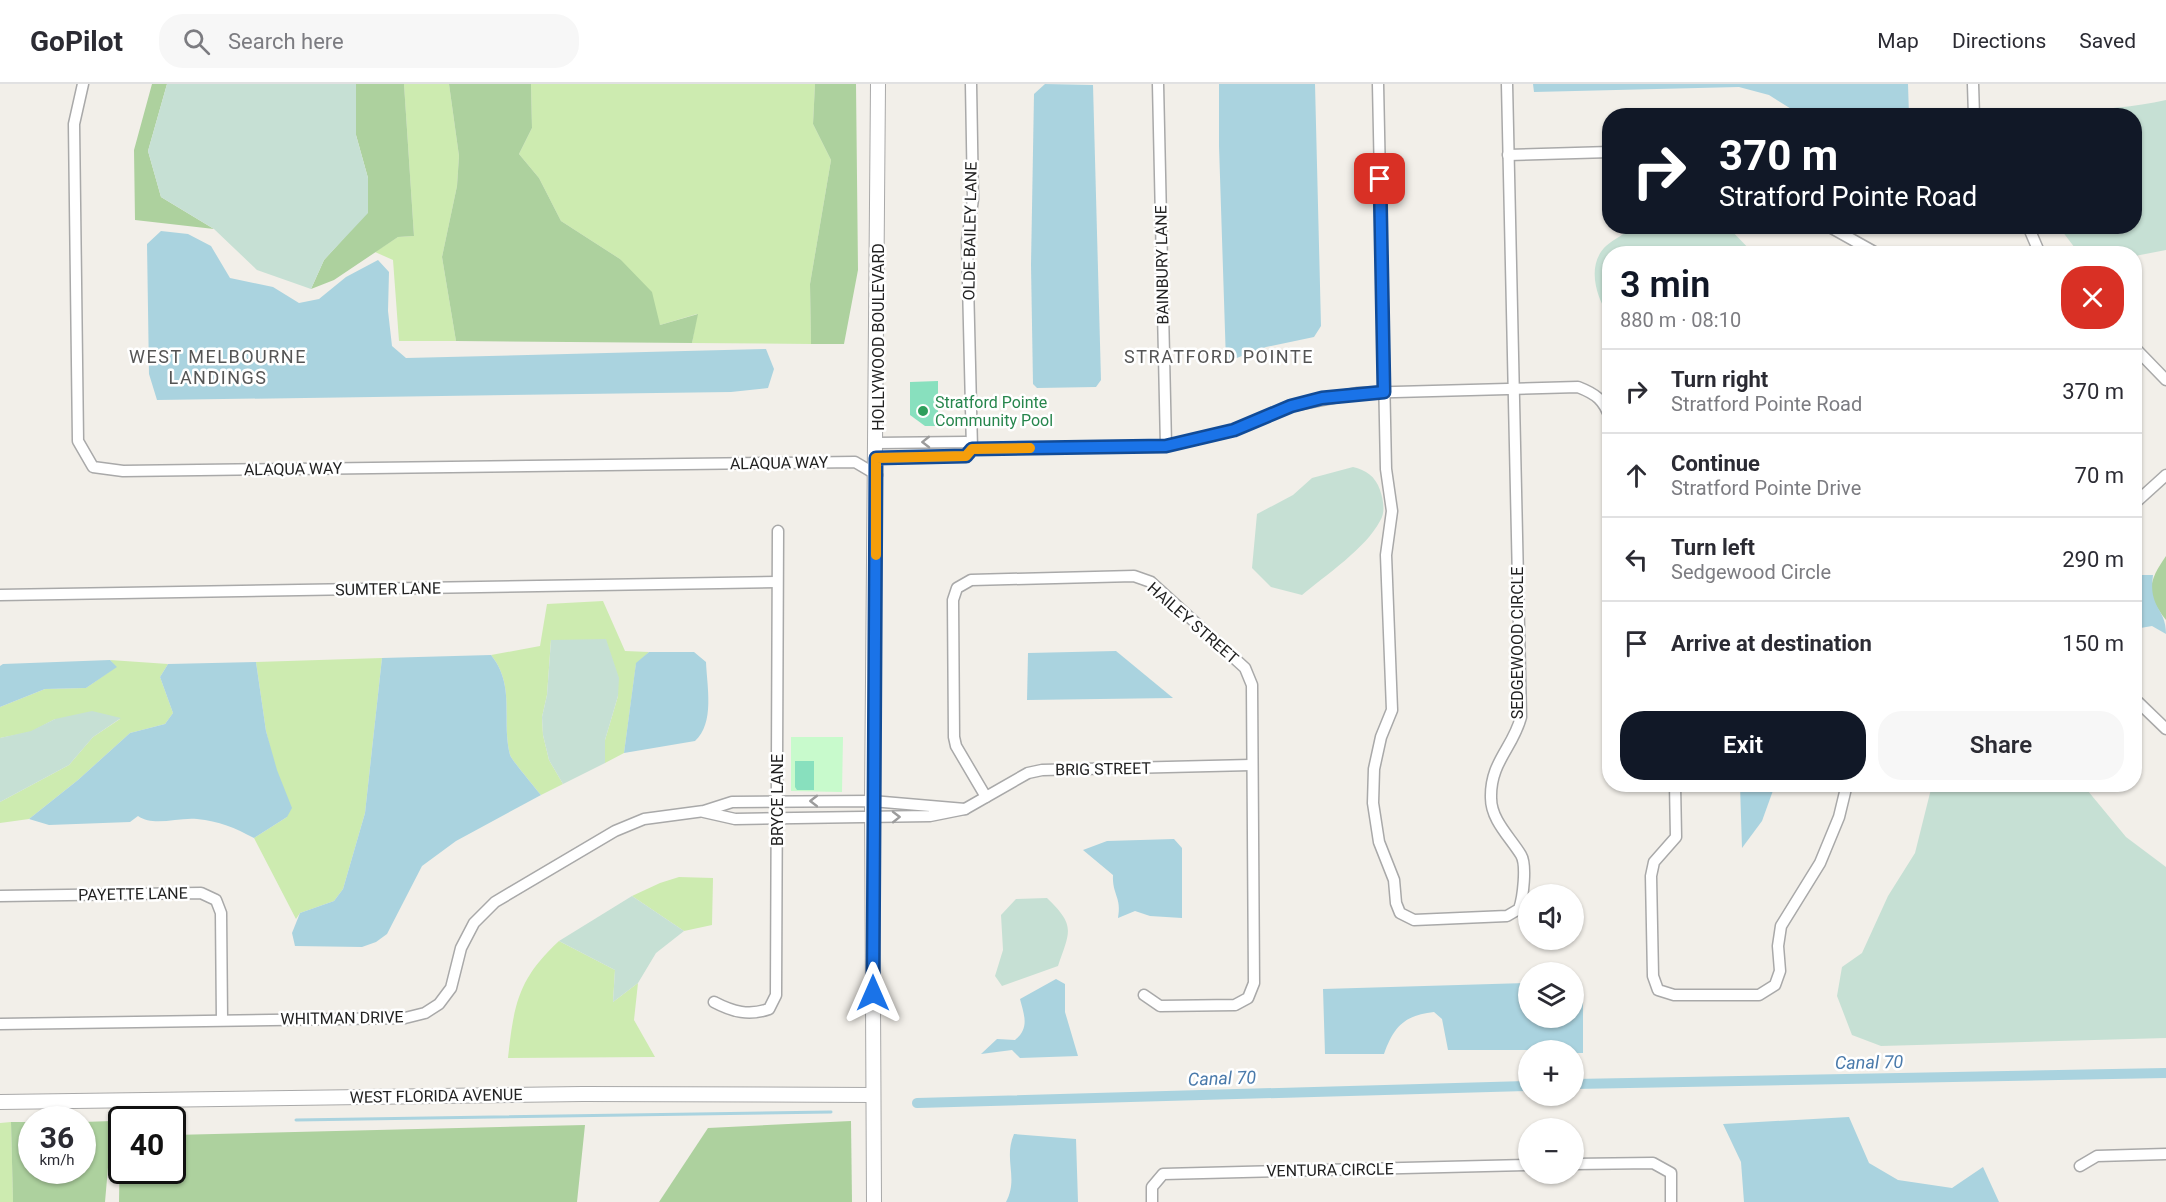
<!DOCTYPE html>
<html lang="en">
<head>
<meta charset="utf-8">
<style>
  :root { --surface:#fff; --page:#f7f7f7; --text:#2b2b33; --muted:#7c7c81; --line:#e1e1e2; --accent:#111827 }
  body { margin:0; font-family:Roboto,sans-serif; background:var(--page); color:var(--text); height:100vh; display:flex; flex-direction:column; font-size:22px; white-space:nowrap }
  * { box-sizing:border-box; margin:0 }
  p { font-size:20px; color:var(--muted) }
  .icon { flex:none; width:33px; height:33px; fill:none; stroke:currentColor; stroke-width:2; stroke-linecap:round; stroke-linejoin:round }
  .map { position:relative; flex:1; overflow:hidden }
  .sheet { position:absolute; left:1602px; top:162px; width:540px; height:546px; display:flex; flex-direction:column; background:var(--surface); border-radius:24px; box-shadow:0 2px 4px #0004 }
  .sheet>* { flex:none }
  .hud { position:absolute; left:1602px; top:24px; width:540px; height:126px; border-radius:24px; box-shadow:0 2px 4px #0004; background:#111827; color:#fff; overflow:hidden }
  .buttons { position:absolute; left:1518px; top:800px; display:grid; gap:12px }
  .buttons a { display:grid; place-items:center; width:66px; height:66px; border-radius:50%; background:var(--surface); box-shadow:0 2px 4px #0004; font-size:30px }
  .speed { position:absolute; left:18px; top:1022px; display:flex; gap:12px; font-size:30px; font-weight:700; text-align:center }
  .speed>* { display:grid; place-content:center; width:78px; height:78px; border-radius:50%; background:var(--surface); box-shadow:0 2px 4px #0004; line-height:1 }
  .speed small { font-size:15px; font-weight:400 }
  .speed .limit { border:3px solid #111; border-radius:9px; background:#fff; color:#111 }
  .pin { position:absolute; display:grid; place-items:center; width:51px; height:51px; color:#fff; margin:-26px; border-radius:12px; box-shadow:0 3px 9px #0006 }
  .me { position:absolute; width:66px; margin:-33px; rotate:0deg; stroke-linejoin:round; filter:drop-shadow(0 0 4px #0008) }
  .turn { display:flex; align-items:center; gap:21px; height:126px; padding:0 18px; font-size:27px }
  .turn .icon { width:78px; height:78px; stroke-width:2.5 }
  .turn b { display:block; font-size:42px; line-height:51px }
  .round { display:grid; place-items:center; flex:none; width:63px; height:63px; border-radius:24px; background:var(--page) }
  .summary { display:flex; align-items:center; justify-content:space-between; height:102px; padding:0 18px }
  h1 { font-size:36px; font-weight:600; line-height:45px; color:var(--accent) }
  .primary-button { display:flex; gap:12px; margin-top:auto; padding:12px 18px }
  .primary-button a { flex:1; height:69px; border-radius:24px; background:var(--accent); color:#fff; font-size:24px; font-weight:600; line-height:69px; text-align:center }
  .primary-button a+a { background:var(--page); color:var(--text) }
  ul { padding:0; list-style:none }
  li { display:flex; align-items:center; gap:18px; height:84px; padding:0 18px; border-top:2px solid var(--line) }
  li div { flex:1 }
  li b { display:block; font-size:22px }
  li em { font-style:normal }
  header { display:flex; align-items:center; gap:36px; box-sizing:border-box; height:84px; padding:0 30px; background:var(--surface); border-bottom:2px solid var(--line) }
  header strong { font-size:28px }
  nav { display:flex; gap:33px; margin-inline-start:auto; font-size:21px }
  .search { width:420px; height:54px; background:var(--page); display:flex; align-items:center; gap:15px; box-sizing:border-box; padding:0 21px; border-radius:24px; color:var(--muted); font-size:22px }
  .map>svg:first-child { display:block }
</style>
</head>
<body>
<header>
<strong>GoPilot</strong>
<div class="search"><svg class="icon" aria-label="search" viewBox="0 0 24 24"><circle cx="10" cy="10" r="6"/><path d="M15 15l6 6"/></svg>Search here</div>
<nav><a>Map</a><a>Directions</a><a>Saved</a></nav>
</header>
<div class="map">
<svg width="2166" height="1118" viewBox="0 0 2166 1118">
  <rect width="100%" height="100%" fill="#f2efe9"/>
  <g fill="#cdebb0">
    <path d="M404,0H449L459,72L457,102L442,173L456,257H399L393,176L375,168L398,153L414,152Z"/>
    <path d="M531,0H815L813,40L831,76L810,200L811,260L692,259L697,230L660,241L620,175L561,137L539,94L519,70L532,44Z"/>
    <path d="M603,517L625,567L649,568L636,580L624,669L605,679V656L618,612L551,556L547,611L542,633L543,651L549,676L563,700L541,711C536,705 511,675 510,671C501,635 516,602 491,571L540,562L547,520Z"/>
    <path d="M382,574L365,729L343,805L334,817L300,829L296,835L254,754L287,733L266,647L256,578Z"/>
    <path d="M110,576L168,580L160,593L173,629L165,640L130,649L78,696L29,735L0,739V718L69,681L93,653L120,635H55L31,648L0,654V623L45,605L86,604L116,583Z"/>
    <path d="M679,793L713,794L712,841L684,847L632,812L660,799Z"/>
    <path d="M559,857L615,886L613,918L638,899L634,936L655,973L508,974C514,920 518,895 559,857Z"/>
    <path d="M11,1038L13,1118H0V1039Z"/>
  </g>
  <g fill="#add19e">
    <path d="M152,0H167L148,67L161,113L214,145L135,136L134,66Z"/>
    <path d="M356,0H404L414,152L398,153L334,196L311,205L324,176L344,154L368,94L356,51Z"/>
    <path d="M449,0H531L532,44L519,70L539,94L561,137L620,175L652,208L660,241L698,230L692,259L456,257L442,173L457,102L459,72Z"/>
    <path d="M815,0H856L858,186L844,260H811L810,200L831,76L813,40Z"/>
    <path d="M2166,472V536C2145,510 2148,498 2166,472Z"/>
    <path d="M112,1037L105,1118H13L11,1038H31L32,1086H82L83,1038Z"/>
    <path d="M851,1037L852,1118H659L708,1044Z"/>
    <path d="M585,1041L577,1118H119L120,1052L122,1086H172L173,1051Z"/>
  </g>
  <g fill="#c6e0d4">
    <path d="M167,0H356V51L368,94V129L324,176L311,205L257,186L214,145L161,113L148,67Z"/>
    <path d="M2166,16V166L2135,172L2078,168L2059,143L2134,142V32L2070,31C2102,23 2134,24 2166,16Z"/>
    <path d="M1634,142L1728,143L1753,169L1610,170L1609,232C1596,213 1586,181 1606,162C1614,155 1625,150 1634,142Z"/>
    <path d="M1353,383C1366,386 1375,392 1380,406C1383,415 1386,428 1380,437C1366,464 1326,491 1302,511L1271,503L1252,484L1257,430L1293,411L1312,394Z"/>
    <path d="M606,555L619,594L618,612L605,656V679L563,700L549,676L543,651L542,633L547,611L551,556Z"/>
    <path d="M92,627L121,634L93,653L69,681L0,718V654L31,647L55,635Z"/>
    <path d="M1932,701H2083L2126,753L2166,783V954L1881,962L1852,951L1837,912L1842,883L1862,869L1888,812L1915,769Z"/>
    <path d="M632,812L684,847L656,869L638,899L613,918L615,886L559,857Z"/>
    <path d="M1047,814C1076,842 1070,847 1058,882L1002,902L995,892L1003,866L1001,831L1016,815Z"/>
  </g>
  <path fill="#c8facc" d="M791,653H843L842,708L791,707Z"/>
  <g fill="#88e0be">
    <path d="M938,297V342H925L910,331V298Z"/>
    <path d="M795,677H814V706H797L795,703Z"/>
  </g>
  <g fill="#aad3df">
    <path d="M1045,0L1093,1L1101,296L1096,303L1037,304L1033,300L1031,181L1034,10Z"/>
    <path d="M1219,0H1315L1321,242L1314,253L1266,263L1226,278L1219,62Z"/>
    <path d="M1533,0H1908L1909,31H1801L1769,11L1739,3L1534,8Z"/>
    <path d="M161,147L188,150L211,162L230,194L273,203L299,219L319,215L346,193L378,176L389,188L388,227L392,262L406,274L766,265L774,285L768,304L731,308L157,316L149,290L147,160Z"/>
    <path d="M2134,491H2153C2148,525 2166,523 2166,550L2152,542L2135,545Z"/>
    <path d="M1116,567L1173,614L1027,616L1028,569Z"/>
    <path d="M649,568H694L706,578C707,603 715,639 695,657L624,669L636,579Z"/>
    <path d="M491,571C516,602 501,635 510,671C511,675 536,705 541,711L456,757L422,782L387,850L376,858L362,863L295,862L292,849L300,829L334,817L343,805L365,729L382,574Z"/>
    <path d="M110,576L117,583L86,604L45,605L0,623V582L3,580Z"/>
    <path d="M256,578L266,647L277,686L292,724L287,733L254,754C235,744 219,737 197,735C178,733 154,743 138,732L130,738L49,741L29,735L78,696L130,649L165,640L173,629L160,593L168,580Z"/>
    <path d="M1740,701H1775L1762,737L1742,764Z"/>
    <path d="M1174,755L1182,764V834L1150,832L1135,827L1118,834C1122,813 1112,811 1113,791L1083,766L1107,757Z"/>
    <path d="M1056,895L1065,900V928L1078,972L1020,974L1012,966L981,970L997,955L1015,956C1030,944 1024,931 1020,915Z"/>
    <path d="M1528,899V933H1574V900H1576L1583,912V969H1574V966H1448L1442,935L1434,928C1405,931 1394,942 1384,970H1325L1323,905Z"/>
    <path d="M1849,1033L1869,1079L1898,1096L1952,1104L1983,1083L1999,1118H1744L1741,1078L1723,1040Z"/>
    <path d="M1014,1050L1076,1055L1078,1118H1006C1019,1094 1003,1076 1014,1050Z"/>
  </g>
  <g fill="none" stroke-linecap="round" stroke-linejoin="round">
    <path stroke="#aad3df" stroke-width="3" d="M296,1036L831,1028"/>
    <g stroke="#aad3df" stroke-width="10">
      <path d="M1574,1000L2166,989"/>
      <path d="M917,1019L1528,1002"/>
    </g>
    <g stroke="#a9a9a9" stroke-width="13">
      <g id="minor">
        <path d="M83,0L74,40L78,357L93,383L123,387L855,378L877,391"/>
        <path d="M971,0L973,115L967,157L972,365"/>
        <path d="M1158,0L1166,362"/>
        <path d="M1378,0L1386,385L1392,427L1386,471L1392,626L1381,653L1374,685L1373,719L1379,758L1394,796L1396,819L1400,829L1414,836L1507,832L1519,825C1523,814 1527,781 1521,771C1510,753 1491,736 1491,714C1490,678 1513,664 1521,633L1507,0"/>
        <path d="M1973,0L1974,32"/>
        <path d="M1508,71L1610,68"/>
        <path d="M1828,142L1878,170"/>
        <path d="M2028,142L2040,170"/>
        <path d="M2134,263L2166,296"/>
        <path d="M877,359L966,358L972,365"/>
        <path d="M972,365L1166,362L1234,346L1291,322L1358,309L1578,303C1596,310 1604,316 1610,334"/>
        <path d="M876,374L966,372L972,365"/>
        <path d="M2134,420L2166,391"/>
        <path d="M0,511L777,498"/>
        <path d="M2138,618L2166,645"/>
        <path d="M1675,700L1676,753L1654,778L1651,792L1653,892L1658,906L1674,911H1759L1775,901L1780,887L1778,862L1781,842L1820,779L1839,733L1847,700"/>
        <path d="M986,713L956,662L954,653L953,516L957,504L971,496L1134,492L1151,498L1245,584L1252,601L1254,899L1248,914L1235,921L1160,922L1144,911"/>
        <path d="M704,728L735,735L930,732L965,725L1028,689L1042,686L1251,681"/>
        <path d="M0,812L201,809L216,816L221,829L222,936"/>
        <path d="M714,918C733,928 749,932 769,925L776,911L778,447"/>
        <path d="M0,940L405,934L425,929L439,920L451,904L461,864L474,839L495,818L615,747L644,735L704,727L732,718L872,717L965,725"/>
        <path d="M1574,1080L1653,1079L1671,1089V1118"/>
        <path d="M2080,1082L2097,1072L2166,1070"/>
        <path d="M1152,1118V1103L1163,1090L1528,1081"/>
      </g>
    </g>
    <g stroke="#a9a9a9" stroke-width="16">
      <g id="tertiary">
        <path d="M0,1018L583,1010L873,1011"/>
        <path d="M874,1118L872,717L878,0"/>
      </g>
    </g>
    <use href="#minor" stroke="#fff" stroke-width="10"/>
    <use href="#tertiary" stroke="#fff" stroke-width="14"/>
  </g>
  <defs><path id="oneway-chevron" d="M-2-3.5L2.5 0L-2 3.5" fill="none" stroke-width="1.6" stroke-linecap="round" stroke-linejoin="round" transform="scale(1.5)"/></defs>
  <g stroke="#9c9c9c">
    <use href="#oneway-chevron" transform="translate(926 358) rotate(179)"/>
    <use href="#oneway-chevron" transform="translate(814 717) rotate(180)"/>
    <use href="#oneway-chevron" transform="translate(896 733) rotate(-1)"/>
  </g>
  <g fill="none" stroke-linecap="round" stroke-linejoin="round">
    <g stroke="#114b97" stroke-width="15">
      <path id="route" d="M873,909L876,374L966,372L972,365L1166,362L1234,346L1291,322L1322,314L1384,308L1380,95"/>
    </g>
    <use href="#route" stroke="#1a73e8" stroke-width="10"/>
    <path stroke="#f59e0b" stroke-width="10" d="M876,471V374L966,372L972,365L1030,364"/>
  </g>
  <circle fill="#2e9e5b" stroke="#fff" stroke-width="2" cx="923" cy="327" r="6"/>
  <g text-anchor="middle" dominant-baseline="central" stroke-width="5" stroke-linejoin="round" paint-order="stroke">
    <g font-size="16" fill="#222" stroke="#fff">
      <text transform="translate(970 147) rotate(-89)">OLDE BAILEY LANE</text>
      <text transform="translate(1162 181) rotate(-91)">BAINBURY LANE</text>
      <text transform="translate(878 253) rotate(-90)">HOLLYWOOD BOULEVARD</text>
      <text transform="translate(779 379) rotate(-1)">ALAQUA WAY</text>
      <text transform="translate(293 385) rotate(-1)">ALAQUA WAY</text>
      <text transform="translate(388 505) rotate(-1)">SUMTER LANE</text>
      <text transform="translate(1193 539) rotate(41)">HAILEY STREET</text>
      <text transform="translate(1517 559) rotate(-90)">SEDGEWOOD CIRCLE</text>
      <text transform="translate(1103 685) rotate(-1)">BRIG STREET</text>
      <text transform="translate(777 716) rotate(-90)">BRYCE LANE</text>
      <text transform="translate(133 810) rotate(-1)">PAYETTE LANE</text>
      <text transform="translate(342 934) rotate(-1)">WHITMAN DRIVE</text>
      <text transform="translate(436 1012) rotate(-1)">WEST FLORIDA AVENUE</text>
      <text transform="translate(1330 1086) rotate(-1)">VENTURA CIRCLE</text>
    </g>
    <g font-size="16" fill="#27864d" stroke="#fff" text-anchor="start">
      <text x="935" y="318">Stratford Pointe<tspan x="935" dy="18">Community Pool</tspan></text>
    </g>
    <g font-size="18" letter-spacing="1.5" fill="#555" stroke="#fff">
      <text x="218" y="272">WEST MELBOURNE<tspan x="218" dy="21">LANDINGS</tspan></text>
      <text x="1219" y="272">STRATFORD POINTE</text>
    </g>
    <g font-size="18" font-style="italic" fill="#4a7aab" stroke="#fff">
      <text transform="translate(1869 978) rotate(-1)">Canal 70</text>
      <text transform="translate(1222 994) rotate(-2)">Canal 70</text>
    </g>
  </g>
</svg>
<div class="buttons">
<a><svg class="icon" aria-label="sound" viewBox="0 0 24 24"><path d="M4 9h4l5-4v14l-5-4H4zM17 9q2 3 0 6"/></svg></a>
<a><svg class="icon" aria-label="layers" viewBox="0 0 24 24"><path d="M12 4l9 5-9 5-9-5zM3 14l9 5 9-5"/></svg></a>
<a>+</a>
<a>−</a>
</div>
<div class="speed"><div>36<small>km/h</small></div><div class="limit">40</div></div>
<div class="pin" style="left:1380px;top:95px;background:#d93025"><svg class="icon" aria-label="arrive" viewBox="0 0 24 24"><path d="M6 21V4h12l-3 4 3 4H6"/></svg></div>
<svg class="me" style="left:873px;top:909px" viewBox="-20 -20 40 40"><path d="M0-17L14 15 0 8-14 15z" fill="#1a73e8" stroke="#fff" stroke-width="4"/></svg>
<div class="hud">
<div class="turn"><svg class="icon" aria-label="right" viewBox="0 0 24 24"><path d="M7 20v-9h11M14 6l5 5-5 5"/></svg><div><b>370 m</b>Stratford Pointe Road</div></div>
</div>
<section class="sheet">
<div class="summary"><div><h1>3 min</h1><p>880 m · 08:10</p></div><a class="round" style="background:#d93025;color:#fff"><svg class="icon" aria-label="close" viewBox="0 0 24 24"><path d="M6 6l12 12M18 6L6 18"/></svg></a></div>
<ul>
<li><svg class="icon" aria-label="right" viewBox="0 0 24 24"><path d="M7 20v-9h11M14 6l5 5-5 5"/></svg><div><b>Turn right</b><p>Stratford Pointe Road</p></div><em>370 m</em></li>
<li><svg class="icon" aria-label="ahead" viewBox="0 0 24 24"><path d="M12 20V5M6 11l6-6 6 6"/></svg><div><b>Continue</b><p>Stratford Pointe Drive</p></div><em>70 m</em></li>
<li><svg class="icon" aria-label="left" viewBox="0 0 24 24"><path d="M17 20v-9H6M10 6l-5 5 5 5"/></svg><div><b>Turn left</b><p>Sedgewood Circle</p></div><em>290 m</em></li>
<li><svg class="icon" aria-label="arrive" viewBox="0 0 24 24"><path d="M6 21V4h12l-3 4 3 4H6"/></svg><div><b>Arrive at destination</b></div><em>150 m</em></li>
</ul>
<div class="primary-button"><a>Exit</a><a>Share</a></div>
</section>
</div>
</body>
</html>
